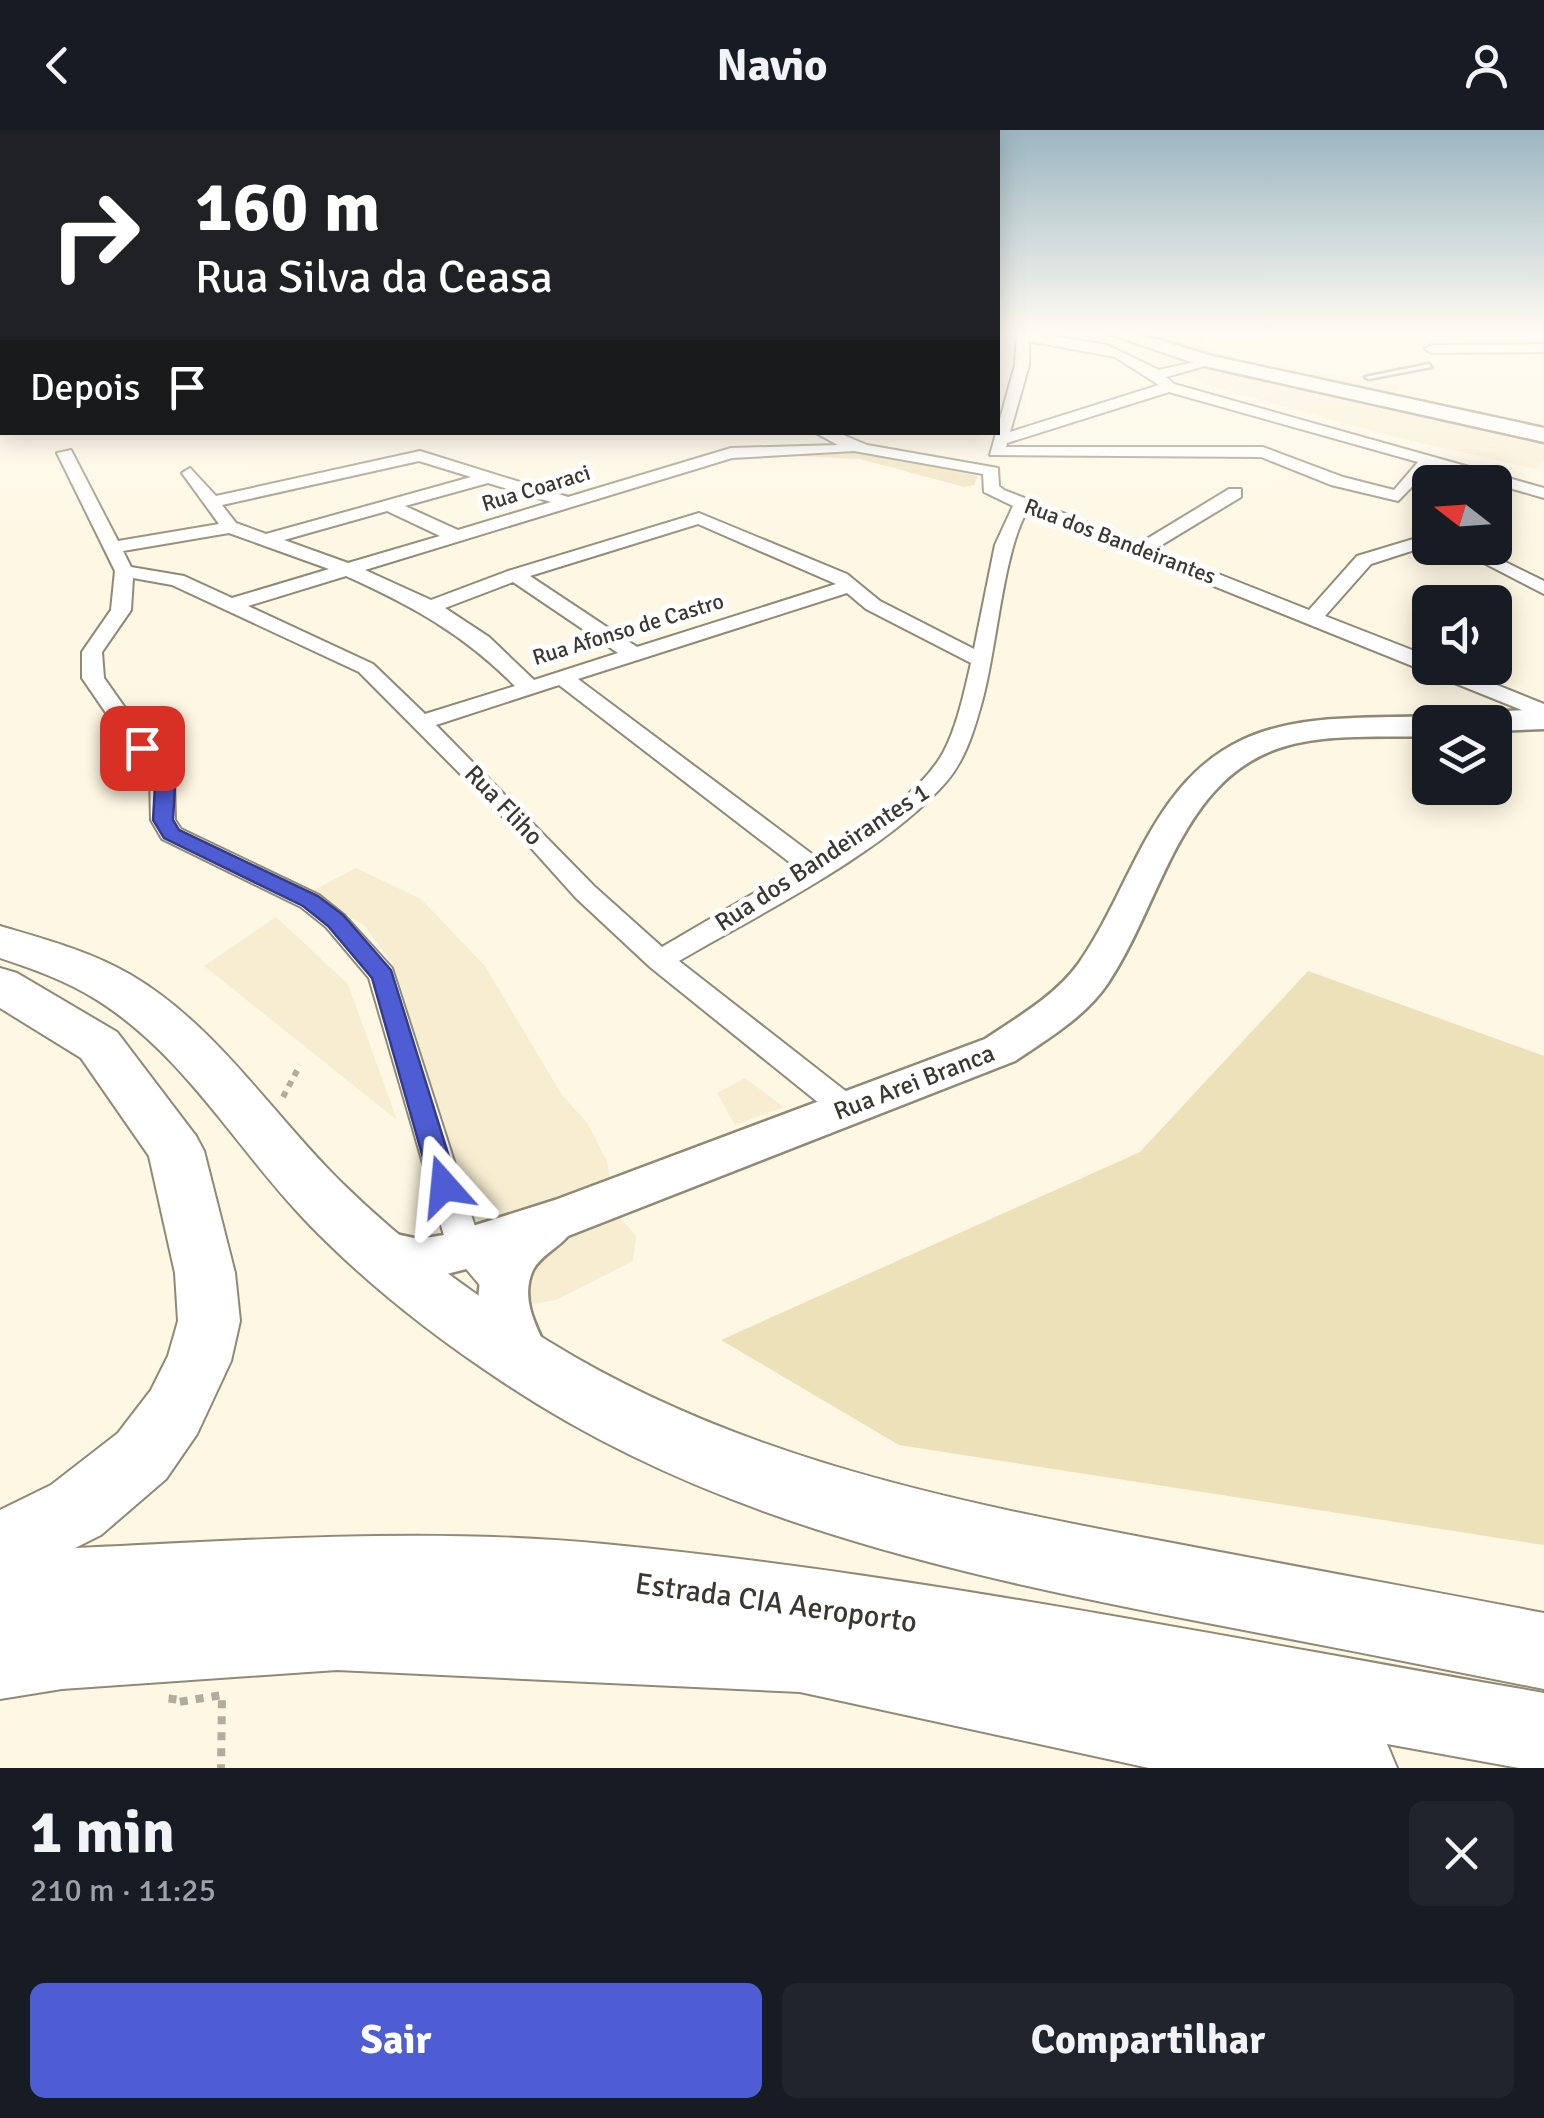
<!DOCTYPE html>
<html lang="pt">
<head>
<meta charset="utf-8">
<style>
  :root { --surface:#171b24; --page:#20242c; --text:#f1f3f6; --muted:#9ea1a6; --accent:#4e5dd3 }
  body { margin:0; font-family:Signika,sans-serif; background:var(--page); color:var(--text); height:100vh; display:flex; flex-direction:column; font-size:38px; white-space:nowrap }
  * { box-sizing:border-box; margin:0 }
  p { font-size:32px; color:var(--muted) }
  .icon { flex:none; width:55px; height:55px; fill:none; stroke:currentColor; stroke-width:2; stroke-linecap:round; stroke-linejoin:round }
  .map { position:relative; height:1638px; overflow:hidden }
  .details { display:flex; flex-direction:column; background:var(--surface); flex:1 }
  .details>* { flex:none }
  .top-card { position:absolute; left:0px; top:0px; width:1000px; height:305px; box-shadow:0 5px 25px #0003; background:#202124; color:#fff; overflow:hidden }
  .needle { width:65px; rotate:287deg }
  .controls { position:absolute; left:1412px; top:335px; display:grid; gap:20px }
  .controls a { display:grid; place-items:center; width:100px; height:100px; border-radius:15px; background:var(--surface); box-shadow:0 5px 25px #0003; font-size:50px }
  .pin { position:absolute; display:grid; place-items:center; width:85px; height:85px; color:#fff; margin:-42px; border-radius:20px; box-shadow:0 5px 15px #0006 }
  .me { position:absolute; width:110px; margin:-55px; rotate:342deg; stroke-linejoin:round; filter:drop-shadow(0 0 8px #0008) }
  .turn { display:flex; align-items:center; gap:35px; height:210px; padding:0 30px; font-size:45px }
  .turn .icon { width:130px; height:130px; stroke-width:2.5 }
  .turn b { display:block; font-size:70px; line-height:85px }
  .then { display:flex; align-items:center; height:95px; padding:0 30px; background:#0003; gap:20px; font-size:38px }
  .round { display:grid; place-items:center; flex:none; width:105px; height:105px; border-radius:15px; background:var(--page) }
  .summary { display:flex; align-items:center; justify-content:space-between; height:170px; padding:0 30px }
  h1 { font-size:60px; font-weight:700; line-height:75px }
  .action { display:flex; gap:20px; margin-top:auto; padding:20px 30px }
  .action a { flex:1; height:115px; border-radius:15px; background:var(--accent); color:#fff; font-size:40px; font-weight:700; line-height:115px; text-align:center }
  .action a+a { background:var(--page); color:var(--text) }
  header { display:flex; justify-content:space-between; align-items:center; height:130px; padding:0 30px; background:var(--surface); font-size:45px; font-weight:700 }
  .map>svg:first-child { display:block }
</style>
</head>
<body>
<header><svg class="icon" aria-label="back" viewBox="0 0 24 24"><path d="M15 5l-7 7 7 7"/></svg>Navio<svg class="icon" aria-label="person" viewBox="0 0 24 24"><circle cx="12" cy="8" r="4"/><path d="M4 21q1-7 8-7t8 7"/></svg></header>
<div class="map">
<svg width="1544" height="1638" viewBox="0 0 1544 1638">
  <rect width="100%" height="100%" fill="#fef7e3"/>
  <g fill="#f7eed2">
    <path d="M1063,200H1097L1194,232L1182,237L1160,233L1104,209Z"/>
    <path d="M1116,200H1190L1204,206L1205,214L1238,228L1220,231Z"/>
    <path d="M1211,234L1544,311V330L1536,339L1395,307L1213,257L1181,244Z"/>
    <path d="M1274,234L1401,257L1391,269L1264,241Z"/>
    <path d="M356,738L421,769L485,836L562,965L588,994L607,1031L610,1051L472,1098L395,838L365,796L310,762Z"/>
    <path d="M276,787L348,854L397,990L204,836Z"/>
    <path d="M745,948L784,977L735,995L717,963Z"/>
    <path d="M613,1080L636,1106L633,1131L556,1170L521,1176L535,1118Z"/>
  </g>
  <g fill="#ede1ba">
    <path d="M797,322L859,323L978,346L974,355L964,357L860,329L797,326Z"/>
    <path d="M1308,841L1544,926V1415L899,1315L721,1210L1140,1022Z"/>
  </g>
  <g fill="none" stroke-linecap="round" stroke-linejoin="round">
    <g stroke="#8f8976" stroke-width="5">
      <path id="service" d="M1429,234L1431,237L1369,249L1365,247Z"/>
    </g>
    <g stroke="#8f8976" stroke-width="4">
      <g id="minor">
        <path d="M1017,200L1107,215L1159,240L1212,228V234L1166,247L1174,254L1544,358V368L1432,336L1398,371L1331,355L1261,327L990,325L1015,235ZM1029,211L1115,227L1159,255L1010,302L1029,235ZM1169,262L1418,332L1394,360L1343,347L1263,317H1006L1007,313Z"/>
        <path d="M1544,214V222L1432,223L1425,219L1432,215Z"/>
        <path d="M814,302H836L867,315L998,338L999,356L1004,360L1140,413L1229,359H1241V367L1155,419L1309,480L1357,426L1430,404V415L1371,434L1325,486L1430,527V538H1455L1544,574V589L1027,381C1003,423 997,516 983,568C975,597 967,627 947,651C886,722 761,783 679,831L857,970L862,978L857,986L846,990L835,986L650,837L576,768L506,690L359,542L172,455L133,448L131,480L102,522L104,548L174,647L175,690L181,699L319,765L344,785L392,838L479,1109L518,1154L512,1165L500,1169L488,1165L447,1116L369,848L326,797L301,777L162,709L151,690L150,647L82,548V522L111,480L115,441L57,323L71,320L118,411L219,394L182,343L190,338L216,366L420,321L568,367L731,318L838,315ZM854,321L983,344L984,362L1013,376L995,415L974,519L880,471L847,444L699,383L508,441L431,470L365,440L732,328ZM419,331L471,347L266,404L236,393L222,375ZM488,353L551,372L458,400L405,376ZM387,381L440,406L348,433L284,410ZM698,394L836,454L637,517L530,446ZM229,403L329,439L232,468L184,446L131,437L123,421ZM346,446C414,477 462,503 515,556L425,584L373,534L248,476ZM513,452L618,523L534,550L489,507L445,478ZM847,463L866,479L971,533C964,563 957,597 943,623C917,669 858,700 816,727L578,549ZM559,555L797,738L662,817L594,756L436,595Z"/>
        <path d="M1455,418H1477L1544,451V464Z"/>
      </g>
    </g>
    <g stroke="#8f8976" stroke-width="5">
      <g id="secondary">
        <path d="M1098,200H1126L1212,226L1544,298V312L1200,235Z"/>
        <path d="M1544,579V599L1495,601V592H1471L1487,582Z"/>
        <path d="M1430,586L1444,592H1430V606C1383,608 1331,603 1286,616C1180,646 1162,773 1108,853C1085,887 1049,908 1015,931L568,1106C558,1118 540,1126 533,1140C518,1172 541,1205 554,1233L546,1250L527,1257L508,1250C488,1215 467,1174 486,1134L419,1151L363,1137L356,1122L363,1107L381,1101L419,1109L444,1105L555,1070L985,909C1018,887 1055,866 1079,833C1132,757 1151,653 1242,610C1299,583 1369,589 1430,586Z"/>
      </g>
    </g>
    <g stroke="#8f8976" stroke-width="4">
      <g id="trunk">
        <path d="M0,796C44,809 90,821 131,845C216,895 272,984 341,1052C403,1113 474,1166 548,1211C729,1323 935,1368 1141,1407C1275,1433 1410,1457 1544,1483V1559C1428,1536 1313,1513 1197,1491C955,1444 707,1390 500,1250C429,1203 362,1150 303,1088C235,1016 182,923 97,870C67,851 33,839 0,828Z"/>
        <path d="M0,838L17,843L117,902L196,1006L204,1021L235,1143L240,1191L231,1231L197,1304L166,1349L101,1405L75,1418C250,1410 428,1397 604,1414C919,1444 1232,1509 1544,1563V1638H1519L1387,1614L1397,1638H1149L800,1562L337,1540L62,1559L0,1569V1380L51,1355L118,1303L151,1260L168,1226L178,1191L175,1143L149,1026L81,928L0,878Z"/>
      </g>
    </g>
    <path stroke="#b1ac9d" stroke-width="6" stroke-dasharray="6 6" stroke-linecap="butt" d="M283,967L300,935"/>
    <path stroke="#b1ac9d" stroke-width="8" stroke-dasharray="8 8" stroke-linecap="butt" d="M173,1565L172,1573L222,1565L221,1638"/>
    <use href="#service" fill="#fff" fill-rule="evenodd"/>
    <use href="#minor" fill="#fff" fill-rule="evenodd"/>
    <use href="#secondary" fill="#fff" fill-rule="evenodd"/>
    <use href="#trunk" fill="#fff" fill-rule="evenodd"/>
  </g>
  <linearGradient id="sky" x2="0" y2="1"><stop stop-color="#9bb6c1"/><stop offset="0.47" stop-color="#fffbf2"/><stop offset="1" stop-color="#fffbf2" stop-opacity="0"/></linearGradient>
  <rect width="1544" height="429" fill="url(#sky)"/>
  <path fill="#4e5dd3" stroke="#333c89" stroke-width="2.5" d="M142,613L149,614L175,656L173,690L179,700L318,766L343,785L391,840L458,1056L454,1064H435L431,1056L372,848L328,796L303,776L164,708L153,690L155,656L133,618Z"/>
  <g text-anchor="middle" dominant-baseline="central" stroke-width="10" stroke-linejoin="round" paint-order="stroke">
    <g font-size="22" fill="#3a3830" stroke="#fff">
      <text transform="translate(536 358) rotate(-17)">Rua Coaraci</text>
      <text transform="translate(1120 411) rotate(21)">Rua dos Bandeirantes</text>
      <text transform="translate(628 499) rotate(-17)">Rua Afonso de Castro</text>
    </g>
    <g font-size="25" fill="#3a3830" stroke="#fff">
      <text transform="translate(504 675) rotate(46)">Rua Fliho</text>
      <text transform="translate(822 727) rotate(-33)">Rua dos Bandeirantes 1</text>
      <text transform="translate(914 952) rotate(-21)">Rua Arei Branca</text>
    </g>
    <g font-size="30" fill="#3a3830" stroke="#fff">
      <text transform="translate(776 1473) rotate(8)">Estrada CIA Aeroporto</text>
    </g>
  </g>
</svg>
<div class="controls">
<a><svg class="needle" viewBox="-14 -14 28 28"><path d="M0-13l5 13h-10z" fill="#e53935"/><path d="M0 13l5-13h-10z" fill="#9ea1a6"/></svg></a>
<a><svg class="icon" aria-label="sound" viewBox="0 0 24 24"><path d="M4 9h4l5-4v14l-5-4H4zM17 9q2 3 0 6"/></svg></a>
<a><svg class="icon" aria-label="layers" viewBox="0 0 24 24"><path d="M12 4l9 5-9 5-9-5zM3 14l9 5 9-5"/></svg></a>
</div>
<div class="pin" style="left:142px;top:618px;background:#d93025"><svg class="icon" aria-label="arrive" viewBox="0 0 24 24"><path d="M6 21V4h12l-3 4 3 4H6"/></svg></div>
<svg class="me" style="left:444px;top:1056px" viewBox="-20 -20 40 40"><path d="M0-17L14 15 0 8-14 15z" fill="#4e5dd3" stroke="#fff" stroke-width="4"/></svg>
<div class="top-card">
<div class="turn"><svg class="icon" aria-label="right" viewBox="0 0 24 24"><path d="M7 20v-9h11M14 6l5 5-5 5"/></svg><div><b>160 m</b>Rua Silva da Ceasa</div></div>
<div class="then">Depois<svg class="icon" aria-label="arrive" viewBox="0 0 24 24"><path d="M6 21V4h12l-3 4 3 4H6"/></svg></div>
</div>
</div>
<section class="details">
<div class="summary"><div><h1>1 min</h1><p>210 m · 11:25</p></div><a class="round"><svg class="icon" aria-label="close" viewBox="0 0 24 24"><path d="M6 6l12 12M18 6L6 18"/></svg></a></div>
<div class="action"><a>Sair</a><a>Compartilhar</a></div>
</section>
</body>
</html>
